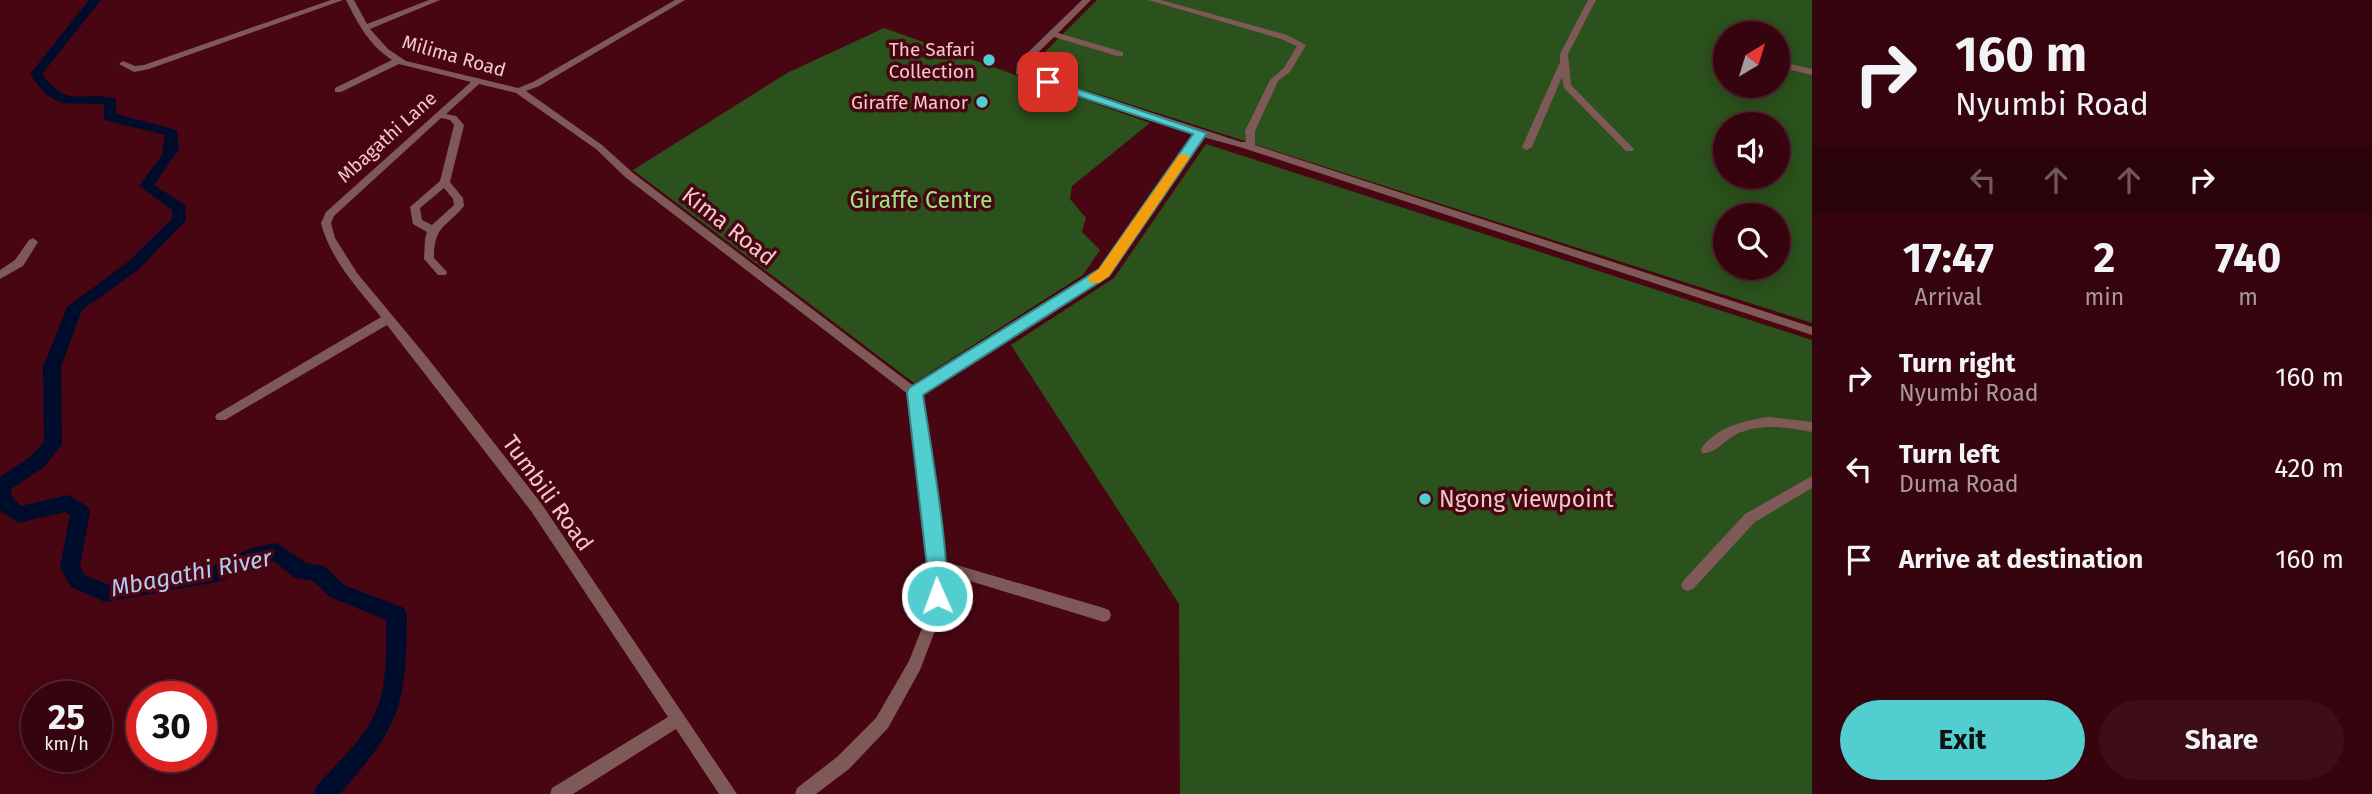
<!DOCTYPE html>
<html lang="en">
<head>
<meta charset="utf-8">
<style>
  :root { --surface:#36040e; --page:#3d0e17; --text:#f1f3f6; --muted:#aa989e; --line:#50252e; --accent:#52cdd0 }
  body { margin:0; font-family:"Fira Sans",sans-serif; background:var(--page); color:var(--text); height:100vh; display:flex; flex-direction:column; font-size:26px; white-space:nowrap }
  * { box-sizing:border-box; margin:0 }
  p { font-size:23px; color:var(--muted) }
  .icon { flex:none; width:38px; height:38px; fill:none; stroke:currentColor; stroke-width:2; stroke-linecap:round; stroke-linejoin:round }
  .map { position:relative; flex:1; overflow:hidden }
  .details { display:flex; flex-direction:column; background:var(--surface); width:560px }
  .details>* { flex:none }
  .top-card { background:#36040e; color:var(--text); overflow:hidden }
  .needle { width:46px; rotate:38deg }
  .tools { position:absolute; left:1713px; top:21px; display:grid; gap:14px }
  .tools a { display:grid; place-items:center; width:77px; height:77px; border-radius:50%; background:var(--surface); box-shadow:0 4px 18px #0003,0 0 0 2px var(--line); font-size:35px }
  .speed { position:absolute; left:21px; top:681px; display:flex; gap:14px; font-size:35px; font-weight:700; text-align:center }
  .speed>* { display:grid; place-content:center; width:91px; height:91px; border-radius:50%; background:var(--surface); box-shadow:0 4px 18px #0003,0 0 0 2px var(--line); line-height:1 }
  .speed small { font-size:18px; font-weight:400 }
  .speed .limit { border:10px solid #d22; background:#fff; color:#111 }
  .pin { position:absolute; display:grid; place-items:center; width:60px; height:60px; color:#fff; margin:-30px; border-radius:14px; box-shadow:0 4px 10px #0006 }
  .me { position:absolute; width:77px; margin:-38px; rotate:358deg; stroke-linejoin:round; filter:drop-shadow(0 0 5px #0008) }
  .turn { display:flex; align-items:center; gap:24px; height:147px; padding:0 28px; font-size:32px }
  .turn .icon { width:91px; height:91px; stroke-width:2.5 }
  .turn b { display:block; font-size:49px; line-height:60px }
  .lanes { display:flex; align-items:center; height:66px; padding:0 28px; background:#0003; justify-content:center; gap:35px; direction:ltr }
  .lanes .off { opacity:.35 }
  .eta { display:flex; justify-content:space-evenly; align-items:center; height:119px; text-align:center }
  .eta b { font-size:42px; font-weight:700; line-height:49px }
  .primary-button { display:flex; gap:14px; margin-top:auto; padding:14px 28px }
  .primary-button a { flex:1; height:80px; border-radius:42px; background:var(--accent); color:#111; font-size:28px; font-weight:700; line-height:80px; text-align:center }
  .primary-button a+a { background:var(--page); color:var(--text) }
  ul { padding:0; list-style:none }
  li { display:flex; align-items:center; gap:21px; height:91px; padding:0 28px }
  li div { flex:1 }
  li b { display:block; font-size:26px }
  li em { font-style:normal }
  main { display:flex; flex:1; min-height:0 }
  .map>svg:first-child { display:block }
</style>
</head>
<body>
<main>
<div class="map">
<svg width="1812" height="794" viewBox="0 0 1812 794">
  <rect width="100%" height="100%" fill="#480512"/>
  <g fill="#2b511c" fill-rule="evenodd">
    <path d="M1097,0H1812V323L1026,71ZM1726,33H1778V86H1726ZM1726,124H1778V177H1726ZM1726,215H1778V268H1726Z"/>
    <path d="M884,28L1150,123L1072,186L1070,199L1086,218L1082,232L1100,250L1083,275L914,383L633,170L787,73Z"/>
    <path d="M1206,144L1812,340V794H1180L1179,604L1011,345L1114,278Z"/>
  </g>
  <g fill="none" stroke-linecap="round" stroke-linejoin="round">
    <path fill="#000c2c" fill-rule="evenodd" d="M89,0H101L42,74C69,110 81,90 116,99V114L177,130L179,149L154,185L185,205L186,220L138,270L82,310L61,367L62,444L44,467L11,489L12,497L21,506L68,495L87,506L90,512L80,566L85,575L106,584L215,565L252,548L277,543L306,563L324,566L344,585L404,608L407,615C406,707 401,724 340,794H313L317,786C336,763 363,741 375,713C388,685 386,650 386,620L330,597L313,581L295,578L274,561L255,565L217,582L105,602L71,587L60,567L70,515L65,512L18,523L0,510V477L30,457L44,442L43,367L67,307L128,262L172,219V210L139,186L162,155L165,135L104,120V104C66,102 55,112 30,74Z"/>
    <g fill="#7f5858" fill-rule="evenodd">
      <path d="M331,0H343L149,69L134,72L119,64L123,61L135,66L144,65Z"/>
      <path d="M346,0H354L367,24L429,0H440L370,29L388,49L406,61L518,88L533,82L675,0H685L539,86L526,91L602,145L633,173L915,387L1099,269L1195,134L1016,74L1017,63L1082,0H1091L1058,33L1123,52V56H1117L1054,37L1024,66V71L1241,142H1246L1245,131L1270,80L1284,68L1297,46L1281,39L1148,0H1161L1287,35L1306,45L1290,72L1278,81L1255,131V145L1812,327V335L1243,148L1203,137L1107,275L921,395L943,561L1104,608L1109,610L1111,615L1109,620L1104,622L944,573V596L936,628L920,670L888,728L849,769L816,794H795L797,788L837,757L876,718L909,661L922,628L930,596V565L909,395L625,177L596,149L516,93L479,84L446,114L456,116L464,125L450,182L463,198L464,206C446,228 434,225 434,258L447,272L446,275H438L424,259L425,239L427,232L413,224L410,207L440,181L454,125L450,120L441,118L334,216L331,223L335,238L357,273L426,356L541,503L737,794H719L676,729L573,794H550L552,788L668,717L531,511L387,325L225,420H217L215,417L217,414L381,317C358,289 330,259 321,223L326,212L471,82L399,64L341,92H335V88L392,60C369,45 358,24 346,0ZM444,188L453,199L454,205L432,225L422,220L420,208Z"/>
      <path d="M1588,0H1596L1568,54L1571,85L1634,149L1632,151H1626L1564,88L1562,77L1532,147L1527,150L1524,149L1522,147L1560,62V54Z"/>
      <path d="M1778,61L1812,69V75L1778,67Z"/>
      <path d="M33,238L38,242L23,266L0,279V270L15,260L29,240Z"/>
      <path d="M1769,417L1812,422V432C1787,427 1759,423 1735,435C1725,440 1714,455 1702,453L1701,449C1716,427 1745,420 1769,417Z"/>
      <path d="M1812,476V488L1755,522L1693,589L1688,591L1683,589L1681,585L1683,581L1745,514Z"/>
    </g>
  </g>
  <path fill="#52cdd0" stroke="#358587" stroke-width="2" d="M1048,79L1207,133L1109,276L923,395C928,430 955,579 944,602L937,604L931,602L907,393L909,388L1099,269L1193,134L1044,85L1042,82Z"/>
  <path fill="#f59e0b" d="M1184,154L1190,157L1109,276L1099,283H1089V276L1099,269L1179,155Z"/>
  <g fill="#52cdd0" stroke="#480512" stroke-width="2.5">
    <circle cx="989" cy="60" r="7"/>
    <circle cx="982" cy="102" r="7"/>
    <circle cx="1425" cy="499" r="7"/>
  </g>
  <g text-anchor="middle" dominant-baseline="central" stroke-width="7" stroke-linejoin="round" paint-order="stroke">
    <g font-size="19" fill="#f2c8c8" stroke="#480512" text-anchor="end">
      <text x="975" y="49">The Safari<tspan x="975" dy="22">Collection</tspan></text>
      <text x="968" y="102">Giraffe Manor</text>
    </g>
    <g font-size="19" fill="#f2c8c8" stroke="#480512">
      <text transform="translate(454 56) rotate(16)">Milima Road</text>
      <text transform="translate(387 137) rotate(-42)">Mbagathi Lane</text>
    </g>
    <g font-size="23" fill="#9ce381" stroke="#480512">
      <text x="921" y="200">Giraffe Centre</text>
    </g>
    <g font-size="23" fill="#f2c8c8" stroke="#480512">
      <text transform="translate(729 226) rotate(38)">Kima Road</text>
      <text transform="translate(548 493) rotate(54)">Tumbili Road</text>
    </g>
    <g font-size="23" fill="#f2c8c8" stroke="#480512" text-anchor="start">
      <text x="1439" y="499">Ngong viewpoint</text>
    </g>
    <g font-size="24" font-style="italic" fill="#b1caef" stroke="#480512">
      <text transform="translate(191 573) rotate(-11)">Mbagathi River</text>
    </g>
  </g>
</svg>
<div class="tools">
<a><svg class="needle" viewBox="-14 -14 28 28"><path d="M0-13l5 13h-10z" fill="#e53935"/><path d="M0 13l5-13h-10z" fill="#aa989e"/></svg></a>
<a><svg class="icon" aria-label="sound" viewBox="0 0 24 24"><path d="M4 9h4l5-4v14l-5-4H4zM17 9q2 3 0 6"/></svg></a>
<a><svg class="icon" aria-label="search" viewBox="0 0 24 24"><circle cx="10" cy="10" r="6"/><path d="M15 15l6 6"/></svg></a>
</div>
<div class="speed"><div>25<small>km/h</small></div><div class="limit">30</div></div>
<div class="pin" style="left:1048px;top:82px;background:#d93025"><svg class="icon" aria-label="arrive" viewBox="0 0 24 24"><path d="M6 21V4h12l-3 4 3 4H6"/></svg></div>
<svg class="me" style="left:937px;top:596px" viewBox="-20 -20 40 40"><circle r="17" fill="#52cdd0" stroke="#fff" stroke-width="3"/><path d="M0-11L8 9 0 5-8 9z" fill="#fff"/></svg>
</div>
<section class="details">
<div class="top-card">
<div class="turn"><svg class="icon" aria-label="right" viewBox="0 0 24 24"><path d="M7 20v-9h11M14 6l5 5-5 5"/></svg><div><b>160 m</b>Nyumbi Road</div></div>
<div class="lanes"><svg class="icon off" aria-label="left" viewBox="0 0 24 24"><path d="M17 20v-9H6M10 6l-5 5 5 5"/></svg><svg class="icon off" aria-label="ahead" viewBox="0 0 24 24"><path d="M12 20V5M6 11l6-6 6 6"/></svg><svg class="icon off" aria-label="ahead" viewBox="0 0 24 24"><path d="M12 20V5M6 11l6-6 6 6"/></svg><svg class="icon" aria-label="right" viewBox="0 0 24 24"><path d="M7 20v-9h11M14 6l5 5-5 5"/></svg></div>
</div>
<div class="eta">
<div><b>17:47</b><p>Arrival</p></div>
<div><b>2</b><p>min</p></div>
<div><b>740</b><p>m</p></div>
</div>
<ul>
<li><svg class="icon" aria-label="right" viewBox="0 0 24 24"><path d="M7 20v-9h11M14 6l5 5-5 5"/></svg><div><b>Turn right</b><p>Nyumbi Road</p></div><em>160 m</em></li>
<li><svg class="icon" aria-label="left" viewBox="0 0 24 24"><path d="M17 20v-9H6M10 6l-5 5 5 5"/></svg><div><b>Turn left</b><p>Duma Road</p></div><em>420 m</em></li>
<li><svg class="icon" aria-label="arrive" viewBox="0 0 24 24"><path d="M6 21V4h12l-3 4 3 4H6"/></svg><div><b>Arrive at destination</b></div><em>160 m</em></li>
</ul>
<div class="primary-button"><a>Exit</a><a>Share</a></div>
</section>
</main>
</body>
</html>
